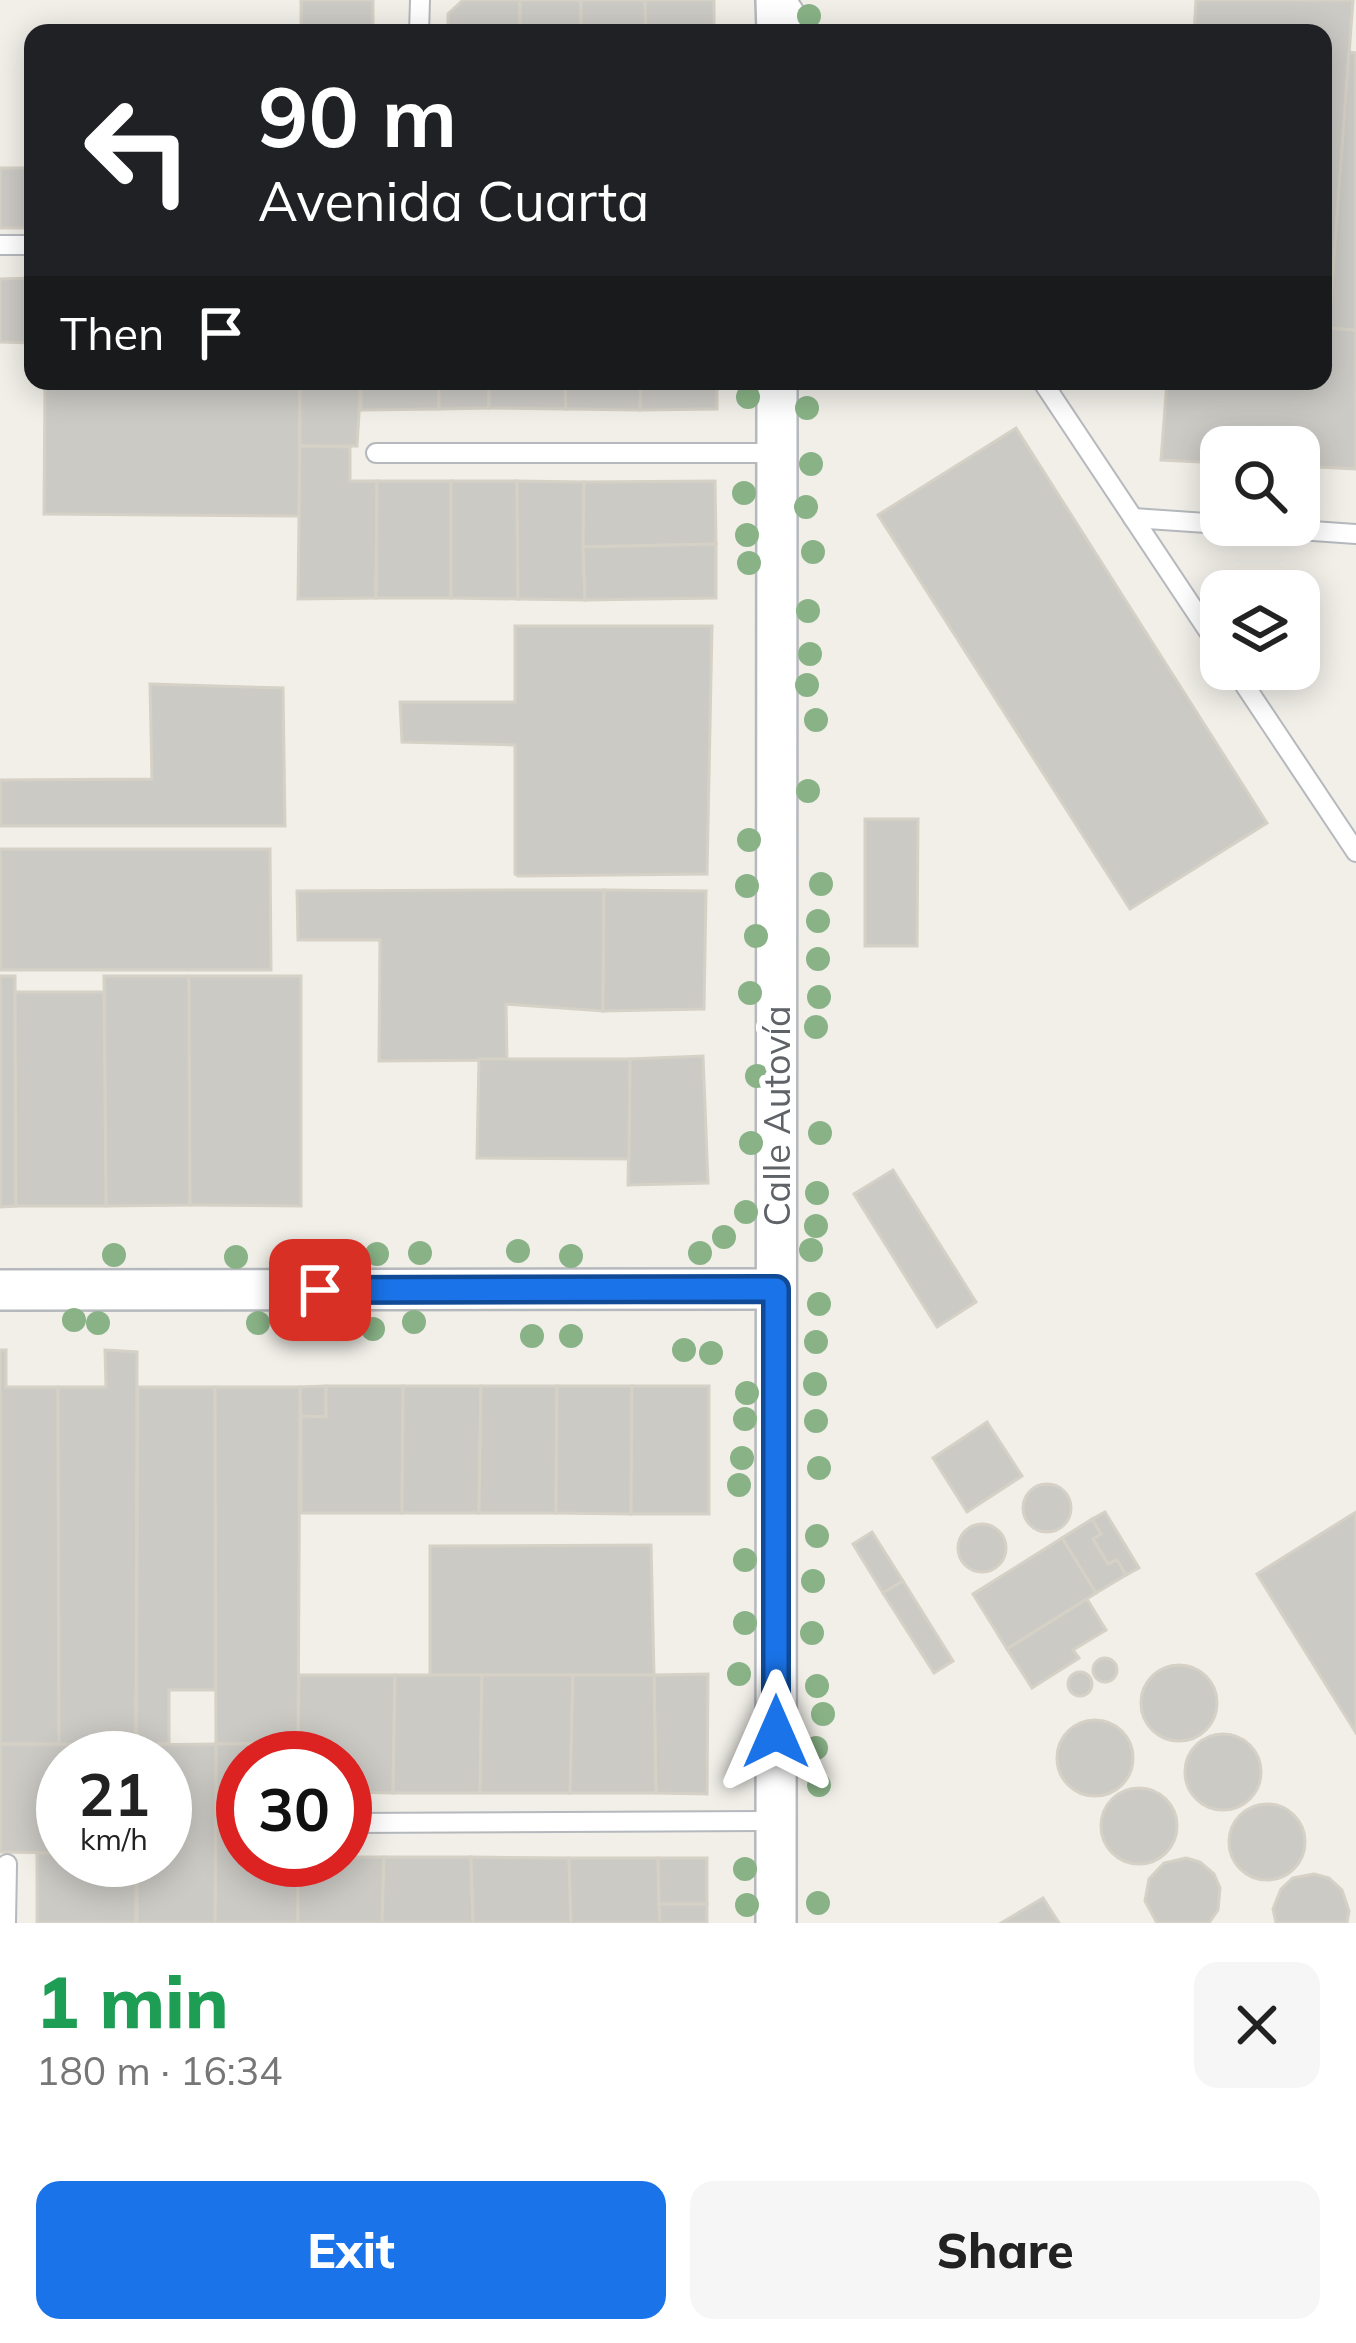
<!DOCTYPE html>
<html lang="en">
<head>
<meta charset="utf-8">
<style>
  :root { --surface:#fff; --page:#f6f6f6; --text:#222; --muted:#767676; --accent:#1a73e8 }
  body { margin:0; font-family:Mulish,sans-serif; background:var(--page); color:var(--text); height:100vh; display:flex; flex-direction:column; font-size:45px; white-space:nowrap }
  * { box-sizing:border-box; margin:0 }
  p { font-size:39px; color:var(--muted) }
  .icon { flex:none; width:66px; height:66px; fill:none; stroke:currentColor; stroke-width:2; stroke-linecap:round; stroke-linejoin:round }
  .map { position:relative; height:1923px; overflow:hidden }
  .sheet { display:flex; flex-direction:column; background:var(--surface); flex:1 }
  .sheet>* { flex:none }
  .guide { position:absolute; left:24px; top:24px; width:1308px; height:366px; border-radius:24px; box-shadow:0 6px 30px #0003; background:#202124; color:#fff; overflow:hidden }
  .controls { position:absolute; left:1200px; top:426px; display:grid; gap:24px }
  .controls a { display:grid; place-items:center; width:120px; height:120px; border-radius:24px; background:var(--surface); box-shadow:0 6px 30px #0003; font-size:60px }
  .speed { position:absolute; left:36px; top:1731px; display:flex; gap:24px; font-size:60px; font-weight:700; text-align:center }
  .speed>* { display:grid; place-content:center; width:156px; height:156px; border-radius:50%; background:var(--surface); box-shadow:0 6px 30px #0003; line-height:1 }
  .speed small { font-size:30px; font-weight:400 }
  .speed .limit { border:18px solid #d22; background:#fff; color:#111 }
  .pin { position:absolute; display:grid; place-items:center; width:102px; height:102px; color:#fff; margin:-51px; border-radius:24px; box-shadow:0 6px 18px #0006 }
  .me { position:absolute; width:132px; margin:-66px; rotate:0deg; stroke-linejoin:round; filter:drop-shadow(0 0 9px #0008) }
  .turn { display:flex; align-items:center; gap:42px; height:252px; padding:0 36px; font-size:54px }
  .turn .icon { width:156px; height:156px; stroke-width:2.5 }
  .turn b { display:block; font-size:84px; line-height:102px }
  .then { display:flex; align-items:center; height:114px; padding:0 36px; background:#0003; gap:24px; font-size:45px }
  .round { display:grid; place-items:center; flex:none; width:126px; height:126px; border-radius:24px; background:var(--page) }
  .overview { display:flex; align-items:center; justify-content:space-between; height:204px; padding:0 36px }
  h1 { font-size:72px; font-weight:800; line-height:90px; color:#1e9e55 }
  .button { display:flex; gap:24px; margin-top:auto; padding:24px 36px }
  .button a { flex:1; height:138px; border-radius:24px; background:var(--accent); color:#fff; font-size:48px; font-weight:800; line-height:138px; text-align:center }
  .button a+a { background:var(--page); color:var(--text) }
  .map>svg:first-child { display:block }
</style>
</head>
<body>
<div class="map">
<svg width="1356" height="1923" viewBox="0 0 1356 1923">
  <rect width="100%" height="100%" fill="#f1efe8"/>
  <g fill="#cccac5" stroke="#d6d1c6" stroke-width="3">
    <rect x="301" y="0" width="72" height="33"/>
    <path d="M463,0H520V33H448V14Z"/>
    <rect x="520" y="0" width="61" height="33"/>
    <path d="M581,0H645L646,33H581Z"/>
    <path d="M645,0H714V33H646Z"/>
    <path d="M1196,0H1353L1329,328L1356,330V469L1299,466V447H1221V463L1161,460L1167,381H1323V33H1194Z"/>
    <path d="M1349,52L1356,53V330L1329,328Z"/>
    <rect x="0" y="168" width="32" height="60"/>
    <path d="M33,278V343L0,342V279Z"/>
    <path d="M45,381H300L299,516L44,514Z"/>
    <path d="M300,381H361L357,446H300Z"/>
    <path d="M361,381H439V409L361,410Z"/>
    <path d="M439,381H489V408L439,409Z"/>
    <path d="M489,381H565L566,409L489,408Z"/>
    <path d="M565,381H641L640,410L566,409Z"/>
    <path d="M641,381H717V409L640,410Z"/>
    <path d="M1016,428L1267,823L1130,909L878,515Z"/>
    <path d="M300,446L350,447V481H377L376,598L298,599Z"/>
    <path d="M377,481H451V598H376Z"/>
    <path d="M451,481H517L518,599L451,598Z"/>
    <path d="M517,481L584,482L585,600L518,599Z"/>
    <path d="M715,481L716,544L583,547L584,482Z"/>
    <path d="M716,544V598L585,600L583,547Z"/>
    <path d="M515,626H712L707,874L518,876L515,874V745L402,742L400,702H515Z"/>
    <path d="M150,684L283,688L285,826H0V780L152,779Z"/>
    <path d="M865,819H918L917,946H865Z"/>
    <path d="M0,849H270L271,970H0Z"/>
    <path d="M515,890H604L603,1011L506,1004L507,1060L379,1061L380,940H298L297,891Z"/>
    <path d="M604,890L706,891L704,1009L603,1011Z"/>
    <path d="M0,976H15L16,1206L0,1207Z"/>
    <path d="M104,976H189L190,1205L106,1206Z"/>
    <path d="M189,976H301V1206L190,1205Z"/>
    <path d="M15,992H104L106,1206H16Z"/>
    <path d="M703,1056L708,1183L628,1185L630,1059Z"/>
    <path d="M479,1059H630L629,1159L477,1158Z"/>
    <path d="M893,1170L976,1302L937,1327L854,1194Z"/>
    <path d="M0,1350H6V1387H58L59,1744H0Z"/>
    <path d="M105,1350L137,1352L136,1745L59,1744L58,1387H106Z"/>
    <path d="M326,1386V1417L301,1416L300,1387Z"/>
    <path d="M326,1386H403L402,1513H301V1416L326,1417Z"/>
    <path d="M403,1386H481L479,1513H402Z"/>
    <path d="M481,1386H557L556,1513H479Z"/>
    <path d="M557,1386H632L631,1514L556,1513Z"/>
    <path d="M632,1386H709V1514H631Z"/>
    <path d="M138,1387H215L218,1690H169V1743L136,1745Z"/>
    <path d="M215,1387H300L298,1743L216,1744Z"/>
    <path d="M987,1422L1022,1476L967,1512L933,1458Z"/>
    <circle cx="1047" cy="1508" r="24"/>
    <path d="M1105,1512L1139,1568L1126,1575L1117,1560L1108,1564L1093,1539L1101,1534L1092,1519Z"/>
    <path d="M1356,1512V1733L1257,1574Z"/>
    <path d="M1092,1519L1101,1534L1093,1539L1108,1564L1117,1560L1126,1575L1096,1593L1062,1538Z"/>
    <circle cx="982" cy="1548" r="24"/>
    <path d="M872,1532L903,1581L883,1593L853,1544Z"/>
    <path d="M1062,1538L1096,1593L1007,1649L973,1594Z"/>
    <path d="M651,1545L654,1675H430V1546Z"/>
    <path d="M903,1581L953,1661L934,1673L883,1593Z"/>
    <path d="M1087,1599L1106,1630L1073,1650L1079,1658L1032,1688L1007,1649Z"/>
    <circle cx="1105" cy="1670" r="12"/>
    <circle cx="1179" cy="1703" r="38"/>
    <circle cx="1080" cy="1684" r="12"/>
    <path d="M708,1674L707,1794L656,1793L654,1675Z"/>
    <path d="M299,1675H395L393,1793L345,1792V1758H298Z"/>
    <path d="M395,1675H482L480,1793H393Z"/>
    <path d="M482,1675H573L570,1793H480Z"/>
    <path d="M573,1675H654L656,1793H570Z"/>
    <circle cx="1095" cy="1758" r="38"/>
    <circle cx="1223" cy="1772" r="38"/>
    <path d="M298,1743V1758H243V1860H298V1923H215L216,1744Z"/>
    <path d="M0,1744L136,1745V1758H63V1853L0,1852Z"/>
    <path d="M216,1744L215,1923H137V1860H165V1758H136V1745Z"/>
    <circle cx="1139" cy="1826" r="38"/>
    <circle cx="1267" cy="1842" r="38"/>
    <path d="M37,1853H63V1860H136V1923H37Z"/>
    <path d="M345,1857H384L382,1923H298V1860H345Z"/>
    <path d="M384,1857H471L473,1923H382Z"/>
    <path d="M471,1857L569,1858L571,1923H473Z"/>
    <path d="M569,1858H658L660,1923H571Z"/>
    <path d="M658,1858H707V1904H659Z"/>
    <path d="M1186,1858L1200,1862L1214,1874L1220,1888L1218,1910L1209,1923H1157L1145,1901L1149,1879L1164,1863Z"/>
    <path d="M1314,1874L1329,1878L1342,1890L1349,1911L1347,1923H1276L1273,1909L1281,1889L1293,1878Z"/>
    <path d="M1043,1898L1059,1923H1001Z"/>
    <path d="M659,1904H707V1923H660Z"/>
  </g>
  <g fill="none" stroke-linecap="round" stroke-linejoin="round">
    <g stroke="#b5b8bc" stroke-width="22">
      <g id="lane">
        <path d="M787,0L809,33"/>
        <path d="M419,33L420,0"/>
        <path d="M0,245H33"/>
        <path d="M1042,381L1221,650"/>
        <path d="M376,453H776"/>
        <path d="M1133,518L1221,524"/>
        <path d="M1228,525L1356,534"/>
        <path d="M1234,669L1356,852"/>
        <path d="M345,1823L776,1821"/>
        <path d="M6,1923L7,1864"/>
      </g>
    </g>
    <g stroke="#b5b8bc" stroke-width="44">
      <g id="street">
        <path d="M776,0L777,33"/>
        <path d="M0,1290L776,1289"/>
        <path d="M776,1923L777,381"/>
      </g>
    </g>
    <use href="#lane" stroke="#fff" stroke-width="18"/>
    <use href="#street" stroke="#fff" stroke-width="39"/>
  </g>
  <g fill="#89b387">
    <circle cx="809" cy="16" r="12"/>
    <circle cx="748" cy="397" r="12"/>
    <circle cx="807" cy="408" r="12"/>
    <circle cx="811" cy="464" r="12"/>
    <circle cx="744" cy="493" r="12"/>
    <circle cx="806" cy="507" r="12"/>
    <circle cx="747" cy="535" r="12"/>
    <circle cx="813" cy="552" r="12"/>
    <circle cx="749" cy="563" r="12"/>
    <circle cx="808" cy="611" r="12"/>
    <circle cx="810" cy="654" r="12"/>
    <circle cx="807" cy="685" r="12"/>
    <circle cx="816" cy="720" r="12"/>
    <circle cx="808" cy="791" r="12"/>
    <circle cx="749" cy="840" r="12"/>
    <circle cx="821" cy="884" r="12"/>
    <circle cx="747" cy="886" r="12"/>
    <circle cx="818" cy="921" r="12"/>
    <circle cx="756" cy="936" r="12"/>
    <circle cx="818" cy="959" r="12"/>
    <circle cx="750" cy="993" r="12"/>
    <circle cx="819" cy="997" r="12"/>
    <circle cx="816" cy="1027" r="12"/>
    <circle cx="757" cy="1076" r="12"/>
    <circle cx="820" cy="1133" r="12"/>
    <circle cx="751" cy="1143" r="12"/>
    <circle cx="817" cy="1193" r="12"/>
    <circle cx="746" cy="1212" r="12"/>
    <circle cx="816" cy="1226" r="12"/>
    <circle cx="724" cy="1237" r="12"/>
    <circle cx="811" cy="1250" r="12"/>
    <circle cx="518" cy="1251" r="12"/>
    <circle cx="420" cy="1253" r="12"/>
    <circle cx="700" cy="1253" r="12"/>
    <circle cx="377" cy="1254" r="12"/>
    <circle cx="114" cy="1255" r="12"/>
    <circle cx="571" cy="1256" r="12"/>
    <circle cx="236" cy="1257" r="12"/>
    <circle cx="819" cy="1304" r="12"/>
    <circle cx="74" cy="1320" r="12"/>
    <circle cx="414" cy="1322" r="12"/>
    <circle cx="98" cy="1323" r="12"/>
    <circle cx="258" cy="1323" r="12"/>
    <circle cx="373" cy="1329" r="12"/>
    <circle cx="532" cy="1336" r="12"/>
    <circle cx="571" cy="1336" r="12"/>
    <circle cx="816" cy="1342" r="12"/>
    <circle cx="684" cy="1350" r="12"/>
    <circle cx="711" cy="1353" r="12"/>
    <circle cx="815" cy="1384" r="12"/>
    <circle cx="747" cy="1393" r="12"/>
    <circle cx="745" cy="1419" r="12"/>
    <circle cx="816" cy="1421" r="12"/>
    <circle cx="742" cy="1458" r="12"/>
    <circle cx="819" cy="1468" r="12"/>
    <circle cx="739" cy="1485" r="12"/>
    <circle cx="817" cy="1536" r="12"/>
    <circle cx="745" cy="1560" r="12"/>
    <circle cx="813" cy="1581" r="12"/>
    <circle cx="745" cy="1623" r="12"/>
    <circle cx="812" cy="1633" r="12"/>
    <circle cx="739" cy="1674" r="12"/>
    <circle cx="817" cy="1686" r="12"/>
    <circle cx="823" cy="1714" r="12"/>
    <circle cx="816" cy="1748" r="12"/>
    <circle cx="819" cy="1785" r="12"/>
    <circle cx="745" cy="1869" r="12"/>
    <circle cx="818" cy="1903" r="12"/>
    <circle cx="747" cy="1905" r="12"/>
  </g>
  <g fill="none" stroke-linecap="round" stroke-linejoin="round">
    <g stroke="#114b97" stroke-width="30">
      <path id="route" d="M320,1290L776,1289V1732"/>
    </g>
    <use href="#route" stroke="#1a73e8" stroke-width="21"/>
  </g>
  <g text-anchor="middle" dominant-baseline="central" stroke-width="12" stroke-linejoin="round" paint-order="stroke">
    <g font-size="36" fill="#5f6368" stroke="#fff">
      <text transform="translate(776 1116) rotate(-90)">Calle Autovía</text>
    </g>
  </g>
</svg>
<div class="controls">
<a><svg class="icon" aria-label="search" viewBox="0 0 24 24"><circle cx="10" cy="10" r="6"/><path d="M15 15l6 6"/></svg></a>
<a><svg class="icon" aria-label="layers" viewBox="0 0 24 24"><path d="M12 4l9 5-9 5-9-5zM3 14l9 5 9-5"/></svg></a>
</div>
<div class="speed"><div>21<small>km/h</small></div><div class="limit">30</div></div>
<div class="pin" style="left:320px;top:1290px;background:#d93025"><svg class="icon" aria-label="arrive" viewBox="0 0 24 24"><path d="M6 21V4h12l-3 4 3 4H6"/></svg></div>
<svg class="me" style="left:776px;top:1732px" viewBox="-20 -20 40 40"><path d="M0-17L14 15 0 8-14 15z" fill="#1a73e8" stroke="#fff" stroke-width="4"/></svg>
<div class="guide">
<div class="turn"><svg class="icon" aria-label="left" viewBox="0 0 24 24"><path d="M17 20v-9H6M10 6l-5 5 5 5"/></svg><div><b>90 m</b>Avenida Cuarta</div></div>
<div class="then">Then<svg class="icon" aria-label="arrive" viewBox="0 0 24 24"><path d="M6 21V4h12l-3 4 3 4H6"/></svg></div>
</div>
</div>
<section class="sheet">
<div class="overview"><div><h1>1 min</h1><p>180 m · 16:34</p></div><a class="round"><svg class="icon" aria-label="close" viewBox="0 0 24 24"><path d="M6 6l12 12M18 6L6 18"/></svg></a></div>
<div class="button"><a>Exit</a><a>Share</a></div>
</section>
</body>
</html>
